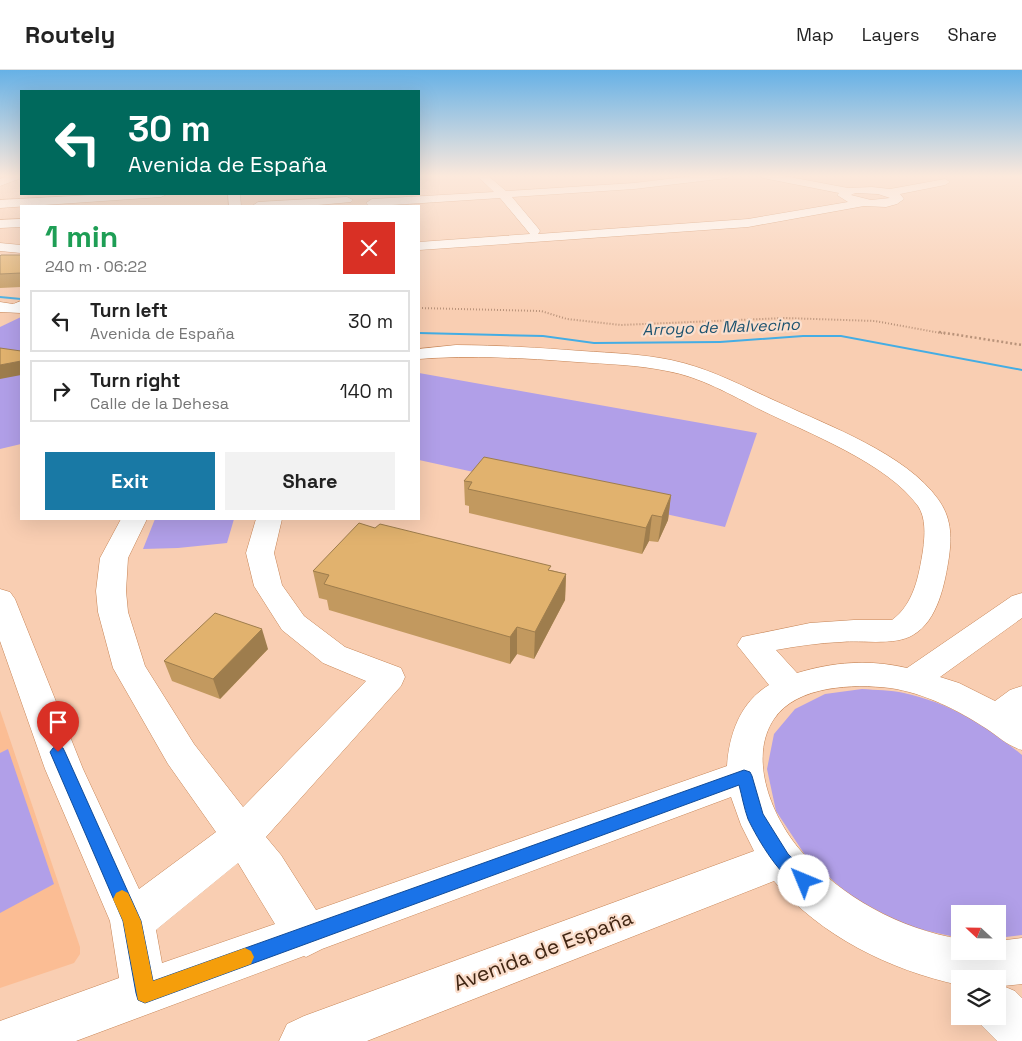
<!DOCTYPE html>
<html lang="en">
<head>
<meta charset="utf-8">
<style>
  :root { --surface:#fff; --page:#f2f2f2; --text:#222; --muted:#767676; --line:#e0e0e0; --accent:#1979a5 }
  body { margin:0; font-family:"Space Grotesk",sans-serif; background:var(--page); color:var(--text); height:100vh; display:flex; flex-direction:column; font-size:19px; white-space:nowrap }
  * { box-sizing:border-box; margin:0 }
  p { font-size:16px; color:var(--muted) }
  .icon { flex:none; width:28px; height:28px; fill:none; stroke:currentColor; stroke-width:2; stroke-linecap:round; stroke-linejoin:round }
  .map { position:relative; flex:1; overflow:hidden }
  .sheet { position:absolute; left:20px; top:135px; width:400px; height:315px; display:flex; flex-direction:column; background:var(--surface); border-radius:0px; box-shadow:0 5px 20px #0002 }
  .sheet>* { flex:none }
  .hud { position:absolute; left:20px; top:20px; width:400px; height:105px; border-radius:0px; box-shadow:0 5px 20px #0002; background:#00695c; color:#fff; overflow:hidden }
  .needle { width:32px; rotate:292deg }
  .controls { position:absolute; left:951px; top:835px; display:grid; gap:10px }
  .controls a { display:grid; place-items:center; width:55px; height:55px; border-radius:0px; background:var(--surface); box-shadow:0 5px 20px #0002; font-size:25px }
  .pin { position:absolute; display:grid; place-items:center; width:42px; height:42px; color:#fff; margin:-51px -21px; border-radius:50% 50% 50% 0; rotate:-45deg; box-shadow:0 0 5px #0007 }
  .pin .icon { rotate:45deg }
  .me { position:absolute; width:55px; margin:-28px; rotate:315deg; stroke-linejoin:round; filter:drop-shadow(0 0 4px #0008) }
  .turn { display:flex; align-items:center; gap:18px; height:105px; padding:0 25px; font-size:22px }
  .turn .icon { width:65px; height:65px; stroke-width:2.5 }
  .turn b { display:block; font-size:35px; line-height:42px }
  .round { display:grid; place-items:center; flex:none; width:52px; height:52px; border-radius:0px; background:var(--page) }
  .overview { display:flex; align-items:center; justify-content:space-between; height:85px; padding:0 25px }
  h1 { font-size:30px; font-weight:700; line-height:38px; color:#1e9e55 }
  .primary-button { display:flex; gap:10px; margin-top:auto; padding:10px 25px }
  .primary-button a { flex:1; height:58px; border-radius:0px; background:var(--accent); color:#fff; font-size:20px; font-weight:700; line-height:58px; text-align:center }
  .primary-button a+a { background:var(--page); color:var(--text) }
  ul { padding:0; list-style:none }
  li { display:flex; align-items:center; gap:15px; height:62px; margin:0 10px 8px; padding:0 15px; border:2px solid var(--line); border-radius:0px }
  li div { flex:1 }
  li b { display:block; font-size:19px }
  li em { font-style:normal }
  header { display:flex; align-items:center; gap:30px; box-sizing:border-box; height:70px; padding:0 25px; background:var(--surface); border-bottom:1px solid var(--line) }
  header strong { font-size:24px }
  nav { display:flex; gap:28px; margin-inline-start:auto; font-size:18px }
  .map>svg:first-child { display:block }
</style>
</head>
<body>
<header>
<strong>Routely</strong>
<nav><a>Map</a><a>Layers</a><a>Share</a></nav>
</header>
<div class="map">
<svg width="1022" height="971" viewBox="0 0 1022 971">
  <rect width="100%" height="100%" fill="#f9ceb2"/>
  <path fill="#fbbd94" d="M0,640L80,877V884L74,893L0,918Z"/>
  <g fill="#b19fe8">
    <path d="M21,247V374L0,379V257Z"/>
    <path d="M419,303L757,363L725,457L419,390Z"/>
    <path d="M155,449H234L227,473L178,478L143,479Z"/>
    <path d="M862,619C876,620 891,620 904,623C950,633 987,656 1022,685V865L998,868V844H960V868L909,857L851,827L805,785L776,741L767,699L774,664L795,639L825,624Z"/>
    <path d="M8,679L54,814L0,843V683Z"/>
  </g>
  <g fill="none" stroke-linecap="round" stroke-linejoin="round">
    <g fill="#44ade4" fill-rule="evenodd">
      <path d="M0,226L21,228V230L0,228Z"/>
      <path d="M419,262L543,265L594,272L720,271L803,265H841L1022,299V301L841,267H803L720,273L594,274L543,267L419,264Z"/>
    </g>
    <g stroke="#c68455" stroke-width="1">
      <g id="minor">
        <path d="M10,105H21V108L0,116V109Z"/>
        <path d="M476,105H487L506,121L634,113L701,105H732L727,108L634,119L512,127L538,158L540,161L538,164L748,149L848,132L837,125L839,123L763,108L758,105H779L848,118L872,117L890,119L945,109L950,112L945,115L900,124L904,129L897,134L886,137L864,136L748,157L419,180V172L530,164L500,128L376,136L368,135L366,133L372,129L494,122ZM855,123L878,124L890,128L871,130L851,125Z"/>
        <path d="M110,124H167L161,127L0,138V130Z"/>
        <path d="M228,124H240L241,136H229Z"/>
        <path d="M347,127L353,130L351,132L307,136H252L258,132Z"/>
        <path d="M21,149V157L0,158V150Z"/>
        <path d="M0,173L21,175V183L0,181Z"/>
        <path d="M21,231V243L0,242V232L13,234Z"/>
        <path d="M456,275C498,275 540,278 582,281C612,283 642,284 671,290C710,298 744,317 780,333C829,356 906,384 938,429C951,447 952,465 949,487C945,513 938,551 913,565C895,576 862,570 841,572C819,573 797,576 776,580L797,603C833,592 869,589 907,598L1012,526L1022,523V548L940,607L959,613L995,631L1010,620L1022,616V680C1008,676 999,667 987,659C958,640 924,623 890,618C854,614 797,615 774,649C747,689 773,749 801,781C841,827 900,859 960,869V881H998V871L1022,868V914L1003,916L1015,921L1022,928V971H997L981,955L978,946H998V909H960L959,915C890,900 820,866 774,811L367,971H279L287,954L304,946L754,781L741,755L731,727L322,879L306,887L304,886L76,971H0V951L119,908L110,851L45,699L0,571V519L10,522L15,529L83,699L139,819L216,762L168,694L113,598L98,542L96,521L100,488L121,449H147L128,488L126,521L128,542L145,596L194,674L243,737L366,611L323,593L282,560L254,516L246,483L256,449H282L274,483L282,515L304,546L345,577L401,598L405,607L401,616L266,767L281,785L316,840L727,696C729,665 740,632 769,615L737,575L742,567L810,553L854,550H892C914,534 919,505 923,480C925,465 926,448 918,436C887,393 808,363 761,340C731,325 701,307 667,301C638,295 607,294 577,292C524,288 472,285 419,289V279ZM238,793L275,854L162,893L156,860Z"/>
      </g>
    </g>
    <path stroke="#b9937a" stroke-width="2" stroke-dasharray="1 2" stroke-linecap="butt" d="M419,238L541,241L567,249L621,255L785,248L875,251L946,264"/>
    <path stroke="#b9937a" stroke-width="2.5" stroke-dasharray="2 2.5" stroke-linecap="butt" d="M939,262L1022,275"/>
    <use href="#minor" fill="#fff" fill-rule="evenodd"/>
  </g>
  <g fill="#c2995f">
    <path d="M21,185V217L0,218V186Z"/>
    <path d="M464,411L671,425L668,450L658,472L649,471L642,484L469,443V436L465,435Z"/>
    <path d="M551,500L566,504L565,530L534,589L517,584L510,594L329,540L327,530L319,528L313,501Z"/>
    <path d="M268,579L220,629L172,611L164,591Z"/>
  </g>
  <g fill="#9e7d4d">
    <path d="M21,291V305L0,309V295Z"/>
    <path d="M671,425L668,450L658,472L662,447Z"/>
    <path d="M652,445L649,471L642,484L646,458Z"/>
    <path d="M566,504L565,530L534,589L535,562Z"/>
    <path d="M517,557V584L510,594V567Z"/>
    <path d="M262,559L268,579L220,629L213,609Z"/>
  </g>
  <g fill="#e1b26e" stroke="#9e7d4d">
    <path d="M1,185H21V203L0,204V186Z"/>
    <path d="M0,278L21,281V291L0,295Z"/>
    <path d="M484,387L671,425L662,447L652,445L646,458L468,419L472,412L464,411Z"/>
    <path d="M359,453L375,458L380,454L551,496L548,500L566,504L535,562L517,557L510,567L324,514L329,505L313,501Z"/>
    <path d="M215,543L262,559L213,609L164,591Z"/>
  </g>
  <linearGradient id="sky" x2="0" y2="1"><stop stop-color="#66b1e6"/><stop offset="0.44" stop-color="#fce9dc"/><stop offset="1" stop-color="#fce9dc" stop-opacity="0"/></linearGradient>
  <rect width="1022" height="241" fill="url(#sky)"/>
  <path fill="#1a73e8" stroke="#114b97" d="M58,676L63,678L65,682L141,851L153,911L744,700L750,702L752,706L763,744L788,784L810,805L813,811L810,817L804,819C782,811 758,770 748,749C744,738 742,726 739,715L145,933L138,930L136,923L123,851L50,682L53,678Z"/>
  <path fill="#f59e0b" d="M122,820L128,823L141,851L153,911L245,878L251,881L254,887L251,894L145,933L138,930L123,851L113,829L116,823Z"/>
  <g text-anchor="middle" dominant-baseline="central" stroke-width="4.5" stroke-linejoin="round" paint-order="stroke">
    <g font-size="16" font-style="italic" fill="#1b526f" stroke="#fbdecc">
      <text transform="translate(721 257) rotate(-2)">Arroyo de Malvecino</text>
    </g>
    <g font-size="21" fill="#412613" stroke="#fbdecc">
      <text transform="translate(543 880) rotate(-21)">Avenida de España</text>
    </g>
  </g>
</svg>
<div class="controls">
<a><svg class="needle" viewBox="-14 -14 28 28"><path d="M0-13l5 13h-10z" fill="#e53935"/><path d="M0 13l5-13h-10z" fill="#767676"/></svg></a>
<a><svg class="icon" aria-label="layers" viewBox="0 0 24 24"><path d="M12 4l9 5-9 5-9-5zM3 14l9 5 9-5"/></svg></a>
</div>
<div class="pin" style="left:58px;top:682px;background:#d93025"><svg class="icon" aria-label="arrive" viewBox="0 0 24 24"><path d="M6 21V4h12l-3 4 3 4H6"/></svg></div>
<svg class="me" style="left:804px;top:811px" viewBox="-20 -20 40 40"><circle r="19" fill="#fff"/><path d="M0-13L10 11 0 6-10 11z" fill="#1a73e8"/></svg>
<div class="hud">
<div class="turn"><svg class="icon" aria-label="left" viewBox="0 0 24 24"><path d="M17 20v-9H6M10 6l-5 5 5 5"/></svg><div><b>30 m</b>Avenida de España</div></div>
</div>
<section class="sheet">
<div class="overview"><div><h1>1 min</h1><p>240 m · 06:22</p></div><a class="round" style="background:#d93025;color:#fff"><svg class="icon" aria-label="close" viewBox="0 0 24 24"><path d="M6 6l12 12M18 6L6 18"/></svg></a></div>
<ul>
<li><svg class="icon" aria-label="left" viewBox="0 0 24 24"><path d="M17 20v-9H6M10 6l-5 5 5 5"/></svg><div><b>Turn left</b><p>Avenida de España</p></div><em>30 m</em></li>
<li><svg class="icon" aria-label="right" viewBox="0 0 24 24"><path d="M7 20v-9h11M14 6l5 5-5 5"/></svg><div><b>Turn right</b><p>Calle de la Dehesa</p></div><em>140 m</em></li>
</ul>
<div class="primary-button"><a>Exit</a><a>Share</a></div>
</section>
</div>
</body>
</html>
